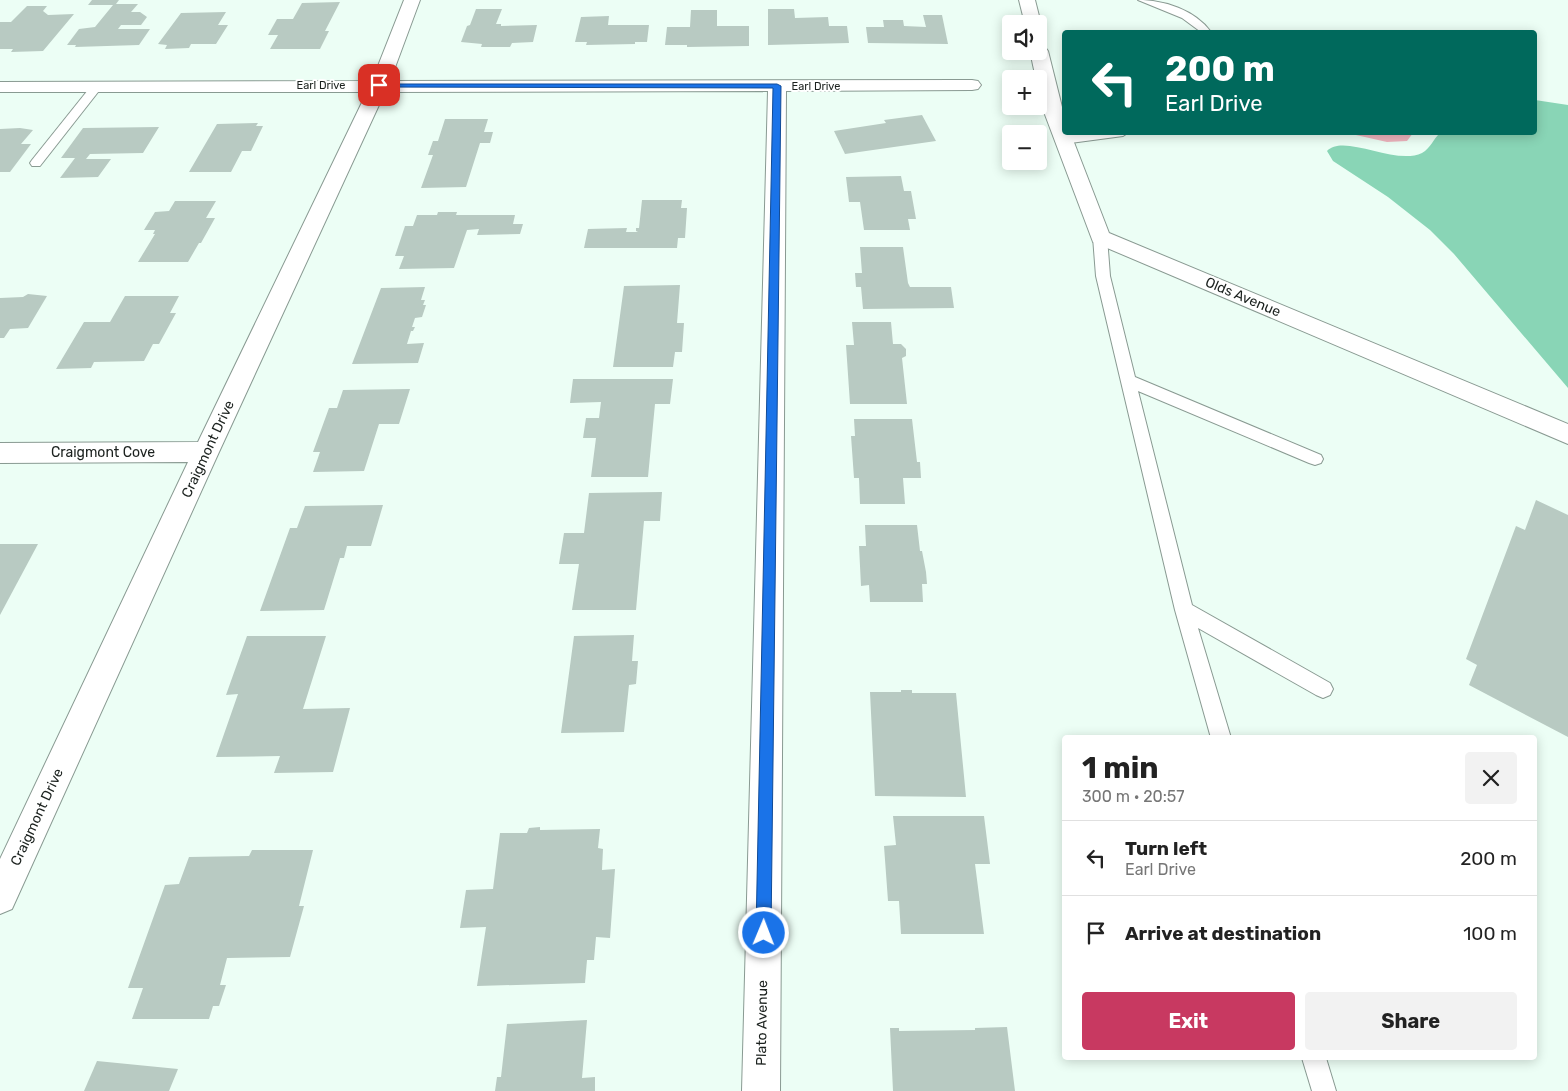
<!DOCTYPE html>
<html lang="en">
<head>
<meta charset="utf-8">
<style>
  :root { --surface:#fff; --page:#f2f2f2; --text:#222; --muted:#767676; --line:#e0e0e0; --accent:#c83961 }
  body { margin:0; font-family:Rubik,sans-serif; background:var(--page); color:var(--text); height:100vh; display:flex; flex-direction:column; font-size:19px; white-space:nowrap }
  * { box-sizing:border-box; margin:0 }
  p { font-size:16px; color:var(--muted) }
  .icon { flex:none; width:28px; height:28px; fill:none; stroke:currentColor; stroke-width:2; stroke-linecap:round; stroke-linejoin:round }
  .map { position:relative; flex:1; overflow:hidden }
  .sheet { position:absolute; left:1062px; top:735px; width:475px; height:325px; display:flex; flex-direction:column; background:var(--surface); border-radius:5px; box-shadow:0 2px 12px #0003 }
  .sheet>* { flex:none }
  .guide { position:absolute; left:1062px; top:30px; width:475px; height:105px; border-radius:5px; box-shadow:0 2px 12px #0003; background:#00695c; color:#fff; overflow:hidden }
  .controls { position:absolute; left:1002px; top:15px; display:grid; gap:10px }
  .controls a { display:grid; place-items:center; width:45px; height:45px; border-radius:5px; background:var(--surface); box-shadow:0 2px 12px #0003; font-size:25px }
  .pin { position:absolute; display:grid; place-items:center; width:42px; height:42px; color:#fff; margin:-21px; border-radius:10px; box-shadow:0 2px 8px #0006 }
  .me { position:absolute; width:55px; margin:-28px; rotate:1deg; stroke-linejoin:round; filter:drop-shadow(0 0 4px #0008) }
  .turn { display:flex; align-items:center; gap:18px; height:105px; padding:0 20px; font-size:22px }
  .turn .icon { width:65px; height:65px; stroke-width:2.5 }
  .turn b { display:block; font-size:35px; line-height:42px }
  .round { display:grid; place-items:center; flex:none; width:52px; height:52px; border-radius:5px; background:var(--page) }
  .overview { display:flex; align-items:center; justify-content:space-between; height:85px; padding:0 20px }
  h1 { font-size:30px; font-weight:700; line-height:38px }
  .action { display:flex; gap:10px; margin-top:auto; padding:10px 20px }
  .action a { flex:1; height:58px; border-radius:5px; background:var(--accent); color:#fff; font-size:20px; font-weight:700; line-height:58px; text-align:center }
  .action a+a { background:var(--page); color:var(--text) }
  ul { padding:0; list-style:none }
  li { display:flex; align-items:center; gap:15px; height:75px; padding:0 20px; border-top:1px solid var(--line) }
  li div { flex:1 }
  li b { display:block; font-size:19px }
  li em { font-style:normal }
  .map>svg:first-child { display:block }
</style>
</head>
<body>
<div class="map">
<svg width="1568" height="1091" viewBox="0 0 1568 1091">
  <rect width="100%" height="100%" fill="#ecfef5"/>
  <path fill="#eeb4bd" d="M1347,133H1413L1407,141L1387,142Z"/>
  <path fill="#89d5b6" d="M1535,100L1568,105V388L1454,254L1430,230L1388,197L1333,161L1327,151C1344,133 1395,166 1422,153C1431,148 1433,139 1440,133L1535,132Z"/>
  <g fill="#b8cac2">
    <path d="M92,0H119L116,4H138L131,12H140L147,17L141,25H121L118,29H150L139,45L75,47L76,45H67L79,29L95,27L113,5H88Z"/>
    <path d="M340,2L325,31H329L320,49H270L278,35H268L277,19H293L302,3Z"/>
    <path d="M27,6H47L43,11L48,15L74,14L43,51L11,52L13,49H0V22H11Z"/>
    <path d="M476,9H502L496,24H501V26L537,25L533,42L512,43L510,47H481L482,44L461,42L467,26L470,25Z"/>
    <path d="M768,9H794L795,18L828,17L829,26H847L849,43L768,45Z"/>
    <path d="M691,10H717V26H749V46L687,47V45H665L667,27H690Z"/>
    <path d="M226,12L218,25H228L216,44H191L189,48L165,49L167,45L158,44L181,13Z"/>
    <path d="M923,15H942L948,44L868,43L866,27H884L883,20H903L904,26L926,27Z"/>
    <path d="M609,16L608,25H649L647,42H635V44L586,45L587,42H575L581,17Z"/>
    <path d="M922,115L936,141L845,154L834,131L886,123L884,120Z"/>
    <path d="M445,119H488L484,132H493L490,143H480L466,187L421,188L433,155H428L433,141H438Z"/>
    <path d="M258,123L256,126H263L251,151H242L231,172H189L217,124Z"/>
    <path d="M159,127L143,153L90,154L86,159H111L98,177L60,178L75,158H61L83,128Z"/>
    <path d="M20,128L33,130L21,144H31L10,172H0V129Z"/>
    <path d="M901,176L904,191H911L916,219H908L910,230H864L860,202H849L846,177Z"/>
    <path d="M642,200H682L681,208H687L685,238H678L677,248H584L588,229L627,228L626,232H638L636,231V228H639Z"/>
    <path d="M175,201H216L206,218H215L201,243H199L188,262H138L155,234H153L155,230H144L155,212L169,211Z"/>
    <path d="M438,212H457L456,215H515L513,224H523L520,234L477,235L479,229L467,230L454,268L399,269L404,256H395L405,226H413L417,215H437Z"/>
    <path d="M860,247H903L908,283L910,287H951L954,308L863,309L861,287H856L855,273H862Z"/>
    <path d="M680,285L677,323H684L682,352H675L673,367H613L624,286Z"/>
    <path d="M425,287L421,300H425L423,305H426L422,317L415,318L412,327H415L413,331H411L407,344L424,343L418,363L352,364L381,288Z"/>
    <path d="M28,294L47,296L28,328L10,329L4,338H0V298L23,297Z"/>
    <path d="M125,296H179L170,313H176L159,344H153L144,361L94,362L91,368L56,369L84,322H110Z"/>
    <path d="M852,322H891L893,344H901L906,349V356L902,358L907,404H850L846,345H854Z"/>
    <path d="M573,379H673L670,404H655L648,477H591L596,438H583L586,418H599L601,402L570,403Z"/>
    <path d="M410,389L399,424H379L364,471L313,472L320,452H313L329,408H337L343,390Z"/>
    <path d="M854,419H912L917,462H920L921,478H903L905,504H860L859,478H854L851,436H855Z"/>
    <path d="M662,492L660,521H644L636,610H572L579,564H559L564,533H584L589,493Z"/>
    <path d="M1536,500L1568,515V737L1469,685L1477,665L1466,659L1516,526L1525,530Z"/>
    <path d="M383,505L371,546H347L344,558H340L324,610L260,611L290,528H297L305,506Z"/>
    <path d="M865,525H917L920,551H922L926,572L927,584H922L923,602H870L869,585L861,586L859,546H866Z"/>
    <path d="M0,544H38L0,615Z"/>
    <path d="M634,635L632,661H638L636,684L629,685L624,732L561,733L574,636Z"/>
    <path d="M247,636H326L303,709L350,708L333,772L274,773L280,756L216,757L238,694L226,695Z"/>
    <path d="M901,690H912V693H956L966,797L875,796L870,692H901Z"/>
    <path d="M893,816H984L990,864H975L984,934H901L899,901H888L884,846L896,845Z"/>
    <path d="M540,827V830L600,829L598,848L603,849L602,870L615,869L610,938L596,937L594,960H587L585,983L477,986L486,927L460,928L466,890L493,889L500,833H527L529,828Z"/>
    <path d="M252,850H313L299,906H304L290,957L227,958L220,985H226L219,1006H213L209,1019H132L143,988H128L165,885L179,884L189,857L249,856Z"/>
    <path d="M587,1020L582,1078L595,1077V1091H495L497,1077H501L507,1024Z"/>
    <path d="M1007,1027L1015,1091H893L890,1028H899V1031L975,1030V1028Z"/>
    <path d="M97,1061L178,1069L169,1091H84Z"/>
  </g>
  <g fill="none" stroke-linecap="round" stroke-linejoin="round">
    <g stroke="#899a92" stroke-width="2">
      <g id="lane">
        <path d="M1138,0C1164,0 1195,10 1211,32H1201L1182,18Z"/>
        <path d="M96,84L102,87L40,166H32L30,163L32,160L92,85Z"/>
        <path d="M1092,132H1129L1123,136L1063,144L1057,140L1063,136Z"/>
        <path d="M1100,233L1105,234L1107,237L1110,276L1135,377L1321,455L1323,459L1321,463L1315,465L1309,463L1138,391L1192,605L1330,683L1333,689L1330,695L1323,698L1316,695L1198,628L1231,738H1211L1175,610L1096,276L1093,237L1095,234Z"/>
        <path d="M1302,1058H1326L1336,1091H1312Z"/>
      </g>
    </g>
    <g stroke="#899a92" stroke-width="2">
      <g id="street">
        <path d="M404,0H420L390,81L972,80L978,81L981,85L978,89L972,90L786,91L780,1091H742L768,91L385,92L219,452L12,909L0,914V859L188,462L0,463V443L198,442L367,92H0V82L372,81Z"/>
        <path d="M1019,0H1035L1041,24L1039,28V24H1025Z"/>
        <path d="M1039,46L1045,47L1048,51L1065,119V132H1070L1109,233L1568,424V444L1093,242L1044,112L1039,90V79H1036L1030,51H1039Z"/>
      </g>
    </g>
    <use href="#lane" fill="#fff" fill-rule="evenodd"/>
    <use href="#street" fill="#fff" fill-rule="evenodd"/>
  </g>
  <path fill="#1a73e8" stroke="#114b97" d="M376,84H777L781,86L771,933L769,939L764,941L758,939L756,933L773,88L379,87H376Z"/>
  <g text-anchor="middle" dominant-baseline="central" stroke-width="4" stroke-linejoin="round" paint-order="stroke">
    <g font-size="11" fill="#1b211e" stroke="#fff">
      <text x="321" y="85">Earl Drive</text>
      <text x="816" y="86">Earl Drive</text>
    </g>
    <g font-size="14" fill="#1b211e" stroke="#fff">
      <text transform="translate(1243 297) rotate(23)">Olds Avenue</text>
      <text transform="translate(208 449) rotate(-65)">Craigmont Drive</text>
      <text x="103" y="452">Craigmont Cove</text>
      <text transform="translate(37 817) rotate(-65)">Craigmont Drive</text>
      <text transform="translate(762 1023) rotate(-89)">Plato Avenue</text>
    </g>
  </g>
</svg>
<div class="controls">
<a><svg class="icon" aria-label="sound" viewBox="0 0 24 24"><path d="M4 9h4l5-4v14l-5-4H4zM17 9q2 3 0 6"/></svg></a>
<a>+</a>
<a>−</a>
</div>
<div class="pin" style="left:379px;top:85px;background:#d93025"><svg class="icon" aria-label="arrive" viewBox="0 0 24 24"><path d="M6 21V4h12l-3 4 3 4H6"/></svg></div>
<svg class="me" style="left:764px;top:933px" viewBox="-20 -20 40 40"><circle r="17" fill="#1a73e8" stroke="#fff" stroke-width="3"/><path d="M0-11L8 9 0 5-8 9z" fill="#fff"/></svg>
<div class="guide">
<div class="turn"><svg class="icon" aria-label="left" viewBox="0 0 24 24"><path d="M17 20v-9H6M10 6l-5 5 5 5"/></svg><div><b>200 m</b>Earl Drive</div></div>
</div>
<section class="sheet">
<div class="overview"><div><h1>1 min</h1><p>300 m · 20:57</p></div><a class="round"><svg class="icon" aria-label="close" viewBox="0 0 24 24"><path d="M6 6l12 12M18 6L6 18"/></svg></a></div>
<ul>
<li><svg class="icon" aria-label="left" viewBox="0 0 24 24"><path d="M17 20v-9H6M10 6l-5 5 5 5"/></svg><div><b>Turn left</b><p>Earl Drive</p></div><em>200 m</em></li>
<li><svg class="icon" aria-label="arrive" viewBox="0 0 24 24"><path d="M6 21V4h12l-3 4 3 4H6"/></svg><div><b>Arrive at destination</b></div><em>100 m</em></li>
</ul>
<div class="action"><a>Exit</a><a>Share</a></div>
</section>
</div>
</body>
</html>
